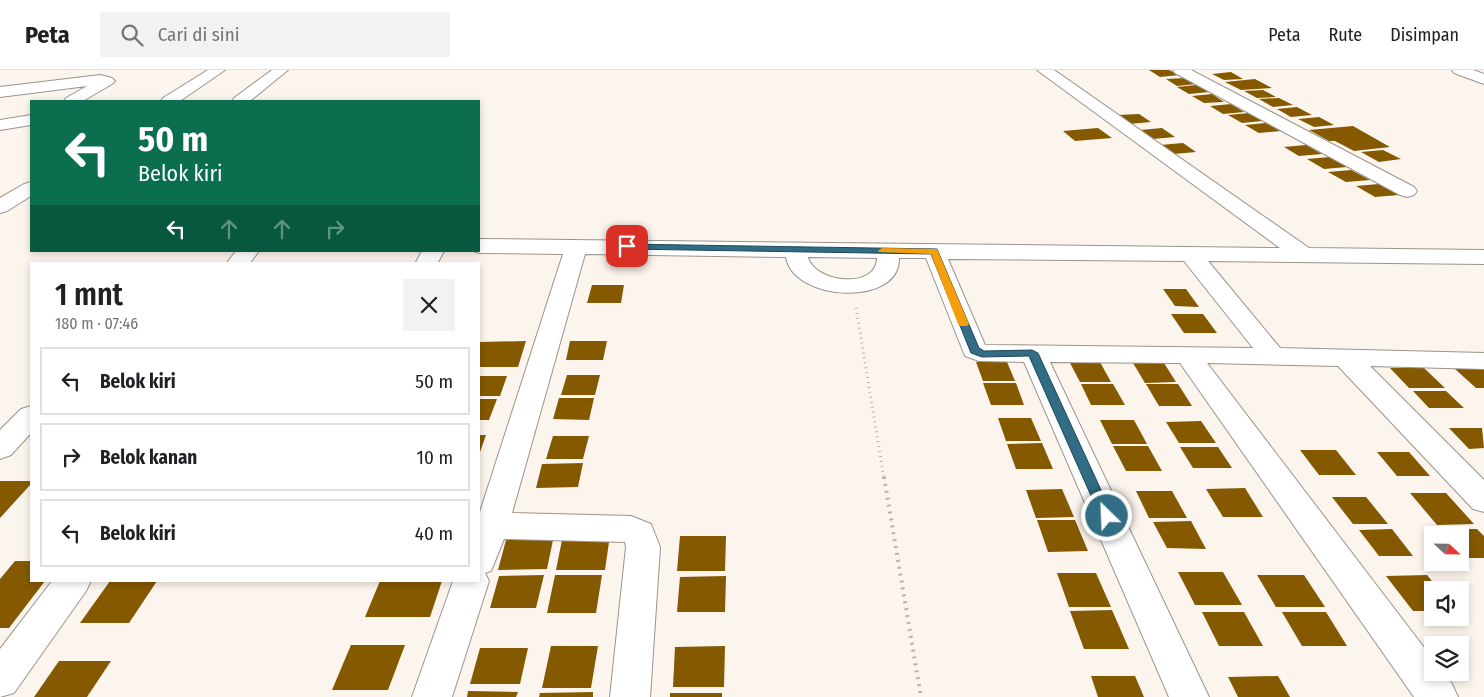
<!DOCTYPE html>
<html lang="id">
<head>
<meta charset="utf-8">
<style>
  :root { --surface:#fff; --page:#f2f2f2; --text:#202124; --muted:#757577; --line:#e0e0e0 }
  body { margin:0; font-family:"Fira Sans Condensed",sans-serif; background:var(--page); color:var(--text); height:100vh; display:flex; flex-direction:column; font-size:19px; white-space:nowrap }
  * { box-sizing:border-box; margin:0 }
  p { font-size:16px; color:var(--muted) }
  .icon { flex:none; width:28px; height:28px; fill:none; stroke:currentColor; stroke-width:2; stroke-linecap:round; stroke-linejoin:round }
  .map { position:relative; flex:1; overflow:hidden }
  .side { position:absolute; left:30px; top:192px; width:450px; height:320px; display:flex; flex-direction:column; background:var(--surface); border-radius:0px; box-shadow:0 2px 8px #0003 }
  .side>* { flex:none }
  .banner { position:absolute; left:30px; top:30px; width:450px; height:152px; border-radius:0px; box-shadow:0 2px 8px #0003; background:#0b6e4f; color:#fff; overflow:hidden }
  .needle { width:32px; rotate:112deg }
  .tools { position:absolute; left:1424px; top:456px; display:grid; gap:10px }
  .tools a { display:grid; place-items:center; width:45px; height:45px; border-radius:0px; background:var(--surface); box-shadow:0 2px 8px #0003; font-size:25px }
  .pin { position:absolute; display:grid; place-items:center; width:42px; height:42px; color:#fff; margin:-21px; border-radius:10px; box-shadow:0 2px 8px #0006 }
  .me { position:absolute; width:55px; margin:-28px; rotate:336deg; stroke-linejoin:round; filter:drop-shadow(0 0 4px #0008) }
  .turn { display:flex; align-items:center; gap:18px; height:105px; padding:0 25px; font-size:22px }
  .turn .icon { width:65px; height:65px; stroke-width:2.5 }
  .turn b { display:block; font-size:35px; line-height:42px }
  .lanes { display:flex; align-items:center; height:48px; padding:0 25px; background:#0003; justify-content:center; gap:25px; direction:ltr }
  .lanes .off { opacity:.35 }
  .round { display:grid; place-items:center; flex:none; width:52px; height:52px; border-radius:0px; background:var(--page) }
  .head { display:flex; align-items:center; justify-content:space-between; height:85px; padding:0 25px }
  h1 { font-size:30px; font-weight:600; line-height:38px }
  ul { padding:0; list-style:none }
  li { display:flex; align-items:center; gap:15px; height:68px; margin:0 10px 8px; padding:0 15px; border:2px solid var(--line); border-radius:0px }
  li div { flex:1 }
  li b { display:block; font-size:19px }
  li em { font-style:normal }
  header { display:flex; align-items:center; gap:30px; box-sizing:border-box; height:70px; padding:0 25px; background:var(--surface); border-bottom:1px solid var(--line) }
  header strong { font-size:24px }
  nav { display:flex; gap:28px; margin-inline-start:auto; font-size:18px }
  .search { width:350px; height:45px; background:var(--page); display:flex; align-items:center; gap:12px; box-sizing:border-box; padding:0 18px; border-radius:0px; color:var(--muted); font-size:19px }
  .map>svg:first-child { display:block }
</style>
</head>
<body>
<header>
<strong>Peta</strong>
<div class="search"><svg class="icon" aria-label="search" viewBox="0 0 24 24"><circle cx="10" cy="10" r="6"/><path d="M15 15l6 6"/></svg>Cari di sini</div>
<nav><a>Peta</a><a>Rute</a><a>Disimpan</a></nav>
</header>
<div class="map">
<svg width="1484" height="627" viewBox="0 0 1484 627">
  <rect width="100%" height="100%" fill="#fcf5ed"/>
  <g fill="#845900">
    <path d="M1149,0H1169L1179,5L1160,7Z"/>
    <path d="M1231,2L1243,9L1224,10L1212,4Z"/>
    <path d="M1185,8L1196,14L1177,16L1166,9Z"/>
    <path d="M1255,9L1272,18L1241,20L1225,12Z"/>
    <path d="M1196,15L1209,22L1189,24L1177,17Z"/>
    <path d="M1263,20L1276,27L1257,28L1244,21Z"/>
    <path d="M1212,24L1224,32L1204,33L1192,26Z"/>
    <path d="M1279,28L1293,35L1273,37L1259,29Z"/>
    <path d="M1231,34L1244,42L1223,44L1210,36Z"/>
    <path d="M1297,37L1312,45L1291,47L1277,39Z"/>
    <path d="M1249,43L1262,51L1242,53L1228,45Z"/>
    <path d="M1139,44L1151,52L1129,54L1118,45Z"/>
    <path d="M1319,47L1334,55L1314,57L1298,49Z"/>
    <path d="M1266,53L1281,61L1259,63L1245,55Z"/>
    <path d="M1353,56L1390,77L1354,81L1335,71H1329L1309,60Z"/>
    <path d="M1098,58L1112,68L1075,71L1063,61Z"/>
    <path d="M1162,58L1175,67L1153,69L1141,60Z"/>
    <path d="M1183,73L1196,82L1174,84L1160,75Z"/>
    <path d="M1306,75L1322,84L1299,86L1284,77Z"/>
    <path d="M1383,80L1401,89L1379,92L1361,82Z"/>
    <path d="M1330,87L1347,97L1324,99L1307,89Z"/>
    <path d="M1351,100L1370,110L1346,112L1328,102Z"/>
    <path d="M1379,114L1399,125L1375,127L1356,116Z"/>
    <path d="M592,215H624L621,233H587Z"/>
    <path d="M1163,219H1186L1199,237L1175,236Z"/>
    <path d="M1171,244H1203L1217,263H1184Z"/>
    <path d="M526,271L518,297H479V272Z"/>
    <path d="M570,271H607L603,290H566Z"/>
    <path d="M976,292H1007L1015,311H983Z"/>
    <path d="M1100,292L1111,312H1080L1070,293Z"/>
    <path d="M1133,293H1164L1176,312L1145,313Z"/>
    <path d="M1390,298H1424L1445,318H1409Z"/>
    <path d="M1455,299H1484V318H1476Z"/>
    <path d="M567,305H600L595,325H561Z"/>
    <path d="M479,306H507L500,326H479Z"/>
    <path d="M983,313H1016L1024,335H991Z"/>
    <path d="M1081,314H1113L1125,335H1091Z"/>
    <path d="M1146,314H1178L1192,336H1159Z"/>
    <path d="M1413,321H1446L1464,338H1429Z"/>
    <path d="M559,328H594L589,350L553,349Z"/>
    <path d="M479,329H497L489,350H479Z"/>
    <path d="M998,348H1031L1041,371H1006Z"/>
    <path d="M1100,350H1134L1147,374H1112Z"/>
    <path d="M1201,351L1216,373H1179L1166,352Z"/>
    <path d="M1449,358H1482L1484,378L1469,379Z"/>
    <path d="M479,365H486L479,385Z"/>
    <path d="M553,366H589L583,389H546Z"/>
    <path d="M1042,373L1053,399H1016L1007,374Z"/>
    <path d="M1113,376H1148L1162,401H1126Z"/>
    <path d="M1180,377H1218L1232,398H1193Z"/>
    <path d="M1300,380H1336L1356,405H1319Z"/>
    <path d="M1377,382H1409L1430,406H1397Z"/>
    <path d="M583,393L578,417L536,418L542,394Z"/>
    <path d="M0,411H31V414L0,448Z"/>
    <path d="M1245,418L1263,447H1223L1206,419Z"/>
    <path d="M1062,419L1074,447L1036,448L1026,420Z"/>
    <path d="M1136,421H1172L1187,448H1149Z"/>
    <path d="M1410,423H1446L1474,454L1437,455Z"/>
    <path d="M1332,427H1366L1388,454H1353Z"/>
    <path d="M1037,450H1075L1088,481L1048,482Z"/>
    <path d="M1191,451L1206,479L1167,478L1153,452Z"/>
    <path d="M1392,459L1413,486H1379L1359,460Z"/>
    <path d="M1441,459H1477L1484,466V488H1465L1460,481V465H1446Z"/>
    <path d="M563,465H610L605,500H556Z"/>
    <path d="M680,466H726L725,501H677Z"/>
    <path d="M506,470H553L547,499L498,500Z"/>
    <path d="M15,491H31V511H45L9,558H0V509Z"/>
    <path d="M1178,502H1223L1242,535H1195Z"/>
    <path d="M1057,503H1096L1111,537H1069Z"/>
    <path d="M544,505L536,538H490L499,506Z"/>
    <path d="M555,505H602L596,543H547Z"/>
    <path d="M1257,505H1304L1325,537H1276Z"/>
    <path d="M1427,505L1439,520H1432V541H1413L1386,506Z"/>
    <path d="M726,506L725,542H677L680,507Z"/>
    <path d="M110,511H157L129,553H80Z"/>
    <path d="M380,511H442L430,547H365Z"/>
    <path d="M1112,540L1129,579H1084L1070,541Z"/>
    <path d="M1202,542H1244L1263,576H1219Z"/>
    <path d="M1282,542H1326L1347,576H1302Z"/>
    <path d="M351,575H405L388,620H332Z"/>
    <path d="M551,576H598L591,618H542Z"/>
    <path d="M725,576L724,617H673L675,577Z"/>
    <path d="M480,578H528L520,614H470Z"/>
    <path d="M59,591H111L87,627H34Z"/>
    <path d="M1091,606H1135L1144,627H1098Z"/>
    <path d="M1278,606L1290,627H1238L1228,607Z"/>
    <path d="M468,621L518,622L516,627H467Z"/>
    <path d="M593,622V627H539L540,623Z"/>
    <rect x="670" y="623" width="52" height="4"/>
  </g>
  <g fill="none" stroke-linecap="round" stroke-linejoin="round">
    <g stroke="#9a948c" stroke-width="2">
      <g id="minor">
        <path d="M208,0H225L180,31H161L163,28Z"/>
        <path d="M272,0H288L250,31H232L234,28Z"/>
        <path d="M1037,0H1054L1309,178L1484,180V194L1208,191L1280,278L1484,283V299L1370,296L1484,410V442L1473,439L1338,296L1207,293L1432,588V602H1444L1452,614L1458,627H1414L1180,293L1050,292L1209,627H1169L1024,292L979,291L965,286L926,188H899C901,237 793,232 786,187L585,184L512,443L631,446L651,454L660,477L650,627H610L626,477L625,472L504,469L491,501L485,503L489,511L452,627H412L453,511H479V445L563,184L479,183L474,181H479V169L1280,178ZM808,187L877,188C877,220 814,213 808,187ZM948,189L1184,191L1253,278L985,275Z"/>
        <path d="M1173,0H1191L1414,117L1417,121L1414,125L1407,127L1400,125L1175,3Z"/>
        <path d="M1452,0H1473L1484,4V14L1454,3Z"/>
        <path d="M100,5L112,8L115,11L112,14L83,31H64L66,28L87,16L0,27V17Z"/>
        <path d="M31,45V55L0,60V50Z"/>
        <path d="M31,112V126L7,141L0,143V128L24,114Z"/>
        <path d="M236,181H259L249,194H226Z"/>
        <path d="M422,181H444L437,194H415Z"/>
        <path d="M31,336V363L11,385L0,389V360L21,339Z"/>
        <path d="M52,511H91L86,521L14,623L0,627V579Z"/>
      </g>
    </g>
    <path stroke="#bab4ad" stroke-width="3" stroke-dasharray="1 4" stroke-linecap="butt" d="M856,238L884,408"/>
    <path stroke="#bab4ad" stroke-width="4" stroke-dasharray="2 5" stroke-linecap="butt" d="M884,407L921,627"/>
    <use href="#minor" fill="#fff" fill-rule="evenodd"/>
  </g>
  <path fill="#316d84" stroke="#204756" d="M624,174L937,179L979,278L984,281L1032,280L1038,283L1113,446L1111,450L1107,451L1102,450L1100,446L1029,286L982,287L971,283L931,184L627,179L624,178Z"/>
  <path fill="#f59e0b" d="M882,178L937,179L969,254L967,256H960L958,254L931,184L879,182L878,181Z"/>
</svg>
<div class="tools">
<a><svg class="needle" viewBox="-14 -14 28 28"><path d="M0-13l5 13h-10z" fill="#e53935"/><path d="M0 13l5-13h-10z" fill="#757577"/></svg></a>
<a><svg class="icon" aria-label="sound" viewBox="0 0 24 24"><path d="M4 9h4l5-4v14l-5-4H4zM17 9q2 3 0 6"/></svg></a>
<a><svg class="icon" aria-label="layers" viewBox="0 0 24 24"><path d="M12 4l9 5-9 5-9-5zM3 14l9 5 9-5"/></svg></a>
</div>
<div class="pin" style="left:627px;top:176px;background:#d93025"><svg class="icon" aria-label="arrive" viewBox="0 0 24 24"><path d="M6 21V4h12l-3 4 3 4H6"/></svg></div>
<svg class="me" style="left:1107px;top:446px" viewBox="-20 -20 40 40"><circle r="17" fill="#316d84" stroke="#fff" stroke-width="3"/><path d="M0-11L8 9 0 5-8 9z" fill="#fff"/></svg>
<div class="banner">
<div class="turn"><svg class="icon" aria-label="left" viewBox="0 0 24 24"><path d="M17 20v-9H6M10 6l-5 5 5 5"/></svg><div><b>50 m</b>Belok kiri</div></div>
<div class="lanes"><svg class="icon" aria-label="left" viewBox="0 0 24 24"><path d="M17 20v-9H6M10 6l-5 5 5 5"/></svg><svg class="icon off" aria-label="ahead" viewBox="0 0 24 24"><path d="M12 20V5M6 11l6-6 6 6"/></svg><svg class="icon off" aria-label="ahead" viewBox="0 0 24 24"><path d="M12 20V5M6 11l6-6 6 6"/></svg><svg class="icon off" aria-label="right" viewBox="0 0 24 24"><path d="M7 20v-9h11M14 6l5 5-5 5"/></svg></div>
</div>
<section class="side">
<div class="head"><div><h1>1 mnt</h1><p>180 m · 07:46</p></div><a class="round"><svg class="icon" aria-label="close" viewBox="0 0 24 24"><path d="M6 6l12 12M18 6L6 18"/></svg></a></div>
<ul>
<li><svg class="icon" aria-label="left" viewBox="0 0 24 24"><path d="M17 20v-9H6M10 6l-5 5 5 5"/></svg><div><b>Belok kiri</b></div><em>50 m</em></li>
<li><svg class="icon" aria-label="right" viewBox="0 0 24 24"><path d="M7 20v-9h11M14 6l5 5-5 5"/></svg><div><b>Belok kanan</b></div><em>10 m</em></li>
<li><svg class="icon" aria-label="left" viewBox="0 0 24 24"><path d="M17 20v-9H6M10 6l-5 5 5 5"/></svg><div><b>Belok kiri</b></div><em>40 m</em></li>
</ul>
</section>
</div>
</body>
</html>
